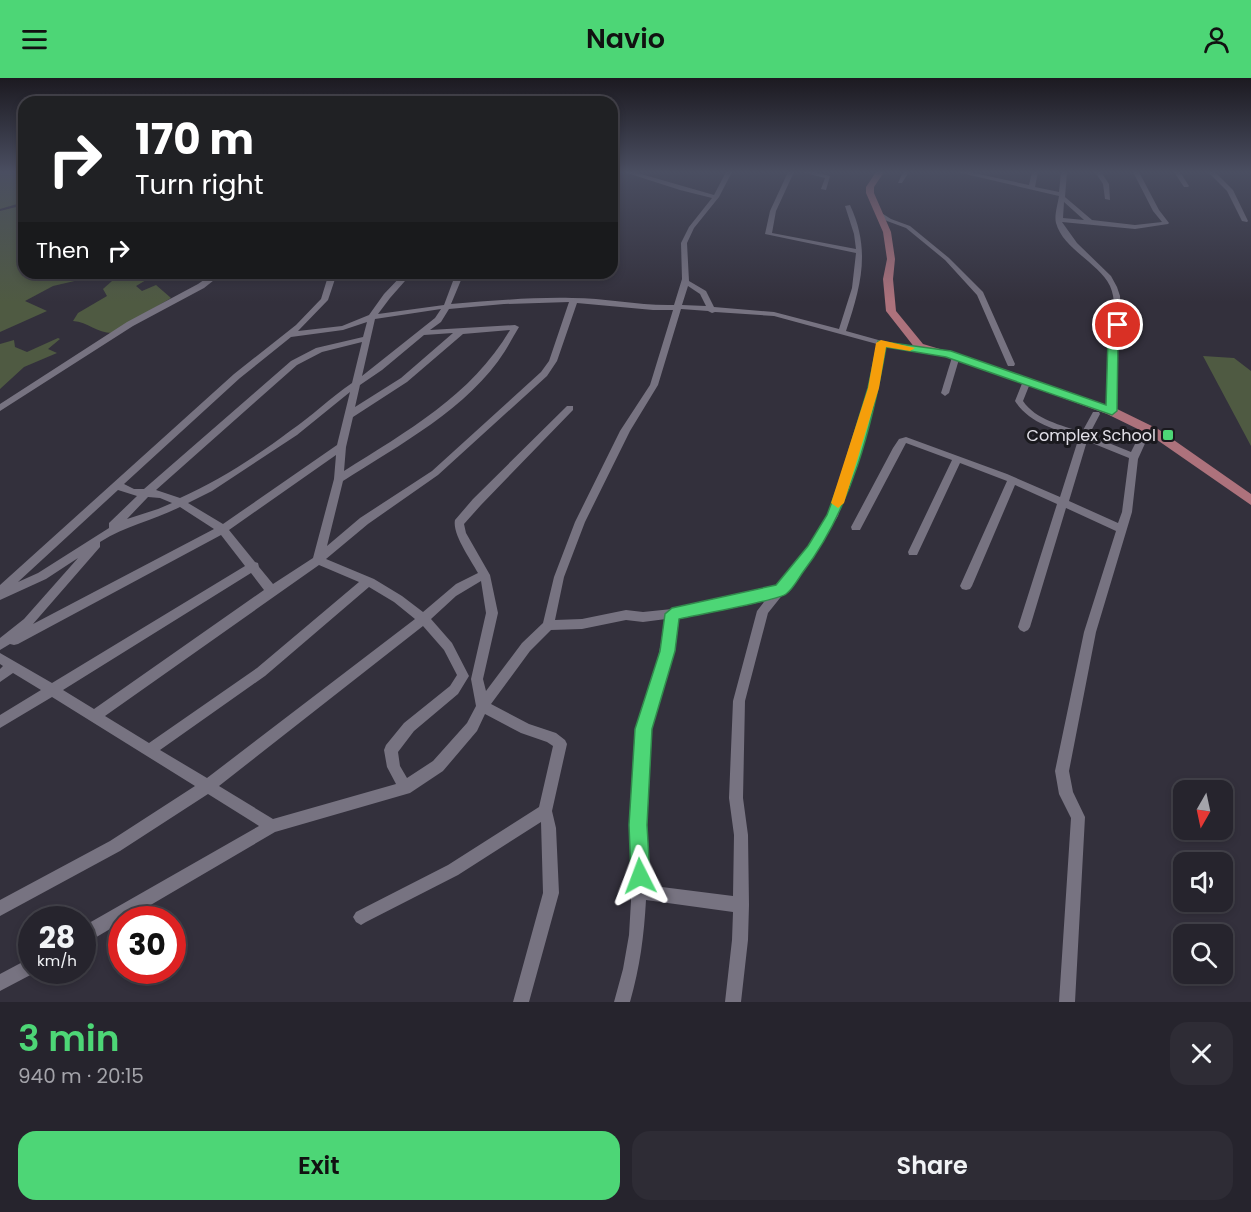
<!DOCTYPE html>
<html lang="en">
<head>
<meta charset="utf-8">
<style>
  :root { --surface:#26242d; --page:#2e2c35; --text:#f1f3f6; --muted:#a4a4aa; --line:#424149; --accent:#4dd676 }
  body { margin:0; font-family:Poppins,sans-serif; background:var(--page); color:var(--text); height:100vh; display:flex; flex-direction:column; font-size:22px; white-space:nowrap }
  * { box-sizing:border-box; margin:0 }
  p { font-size:20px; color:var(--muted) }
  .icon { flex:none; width:33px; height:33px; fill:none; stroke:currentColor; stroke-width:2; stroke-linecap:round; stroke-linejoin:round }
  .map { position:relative; height:924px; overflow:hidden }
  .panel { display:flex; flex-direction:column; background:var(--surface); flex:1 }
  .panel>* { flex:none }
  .top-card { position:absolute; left:18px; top:18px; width:600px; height:183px; border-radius:18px; box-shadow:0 3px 9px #0003,0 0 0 2px var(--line); background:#202124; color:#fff; overflow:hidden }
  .needle { width:39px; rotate:189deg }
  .fabs { position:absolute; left:1173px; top:702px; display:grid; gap:12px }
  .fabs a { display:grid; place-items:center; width:60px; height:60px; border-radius:12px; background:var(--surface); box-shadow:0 3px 9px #0003,0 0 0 2px var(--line); font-size:30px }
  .speed { position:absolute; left:18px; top:828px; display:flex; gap:12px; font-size:30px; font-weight:700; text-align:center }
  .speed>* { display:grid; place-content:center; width:78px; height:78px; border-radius:50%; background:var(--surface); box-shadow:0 3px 9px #0003,0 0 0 2px var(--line); line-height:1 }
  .speed small { font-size:15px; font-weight:400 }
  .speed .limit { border:9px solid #d22; background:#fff; color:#111 }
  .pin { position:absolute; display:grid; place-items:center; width:51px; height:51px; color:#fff; margin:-26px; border:3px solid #fff; border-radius:50%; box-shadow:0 2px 6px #0007 }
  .me { position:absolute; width:66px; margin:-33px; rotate:357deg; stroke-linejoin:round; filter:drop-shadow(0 0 4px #0008) }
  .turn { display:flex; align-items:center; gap:21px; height:126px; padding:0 18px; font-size:27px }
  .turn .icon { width:78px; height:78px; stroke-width:2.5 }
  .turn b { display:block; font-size:42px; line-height:51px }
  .then { display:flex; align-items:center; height:57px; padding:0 18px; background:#0003; gap:12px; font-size:22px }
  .round { display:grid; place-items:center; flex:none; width:63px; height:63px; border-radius:18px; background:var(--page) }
  .summary { display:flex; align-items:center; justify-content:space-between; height:102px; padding:0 18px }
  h1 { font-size:36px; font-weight:600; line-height:45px; color:var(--accent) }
  .primary-button { display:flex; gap:12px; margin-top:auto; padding:12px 18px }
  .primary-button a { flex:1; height:69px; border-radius:18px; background:var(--accent); color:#111; font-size:24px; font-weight:600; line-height:69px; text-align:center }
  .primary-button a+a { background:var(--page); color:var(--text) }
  header { display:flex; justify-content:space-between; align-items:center; height:78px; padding:0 18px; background:var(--accent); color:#111; font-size:27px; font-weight:600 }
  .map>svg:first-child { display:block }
</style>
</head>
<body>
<header><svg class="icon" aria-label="menu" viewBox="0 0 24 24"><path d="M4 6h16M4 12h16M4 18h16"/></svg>Navio<svg class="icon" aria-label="person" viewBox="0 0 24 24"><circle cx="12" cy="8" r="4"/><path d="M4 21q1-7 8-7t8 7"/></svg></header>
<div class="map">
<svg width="1251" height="924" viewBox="0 0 1251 924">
  <rect width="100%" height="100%" fill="#33303c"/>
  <g fill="#4f5a42">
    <path d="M0,94L24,95V124L0,131Z"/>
    <path d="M24,127V195H109L53,208L25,223L47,233L0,254V133Z"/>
    <path d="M112,195H158L136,208L142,213L156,207L171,220L112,255C97,255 88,244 73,243L78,235L107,218L103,211L112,203Z"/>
    <path d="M58,260L60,261L48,271L57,275L24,289L0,311V266L14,262L15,269L27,274Z"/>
    <path d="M1203,278L1234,280L1251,293V368Z"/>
  </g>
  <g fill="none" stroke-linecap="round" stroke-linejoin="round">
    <g fill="#777381" fill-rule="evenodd">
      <path d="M615,94H622L612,101V96Z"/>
      <path d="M624,94H634L714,117L726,94H732L719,119L694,150L687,165L689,203L706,213L714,229L774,234L839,251L852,210L856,175L765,156L770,133L788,94H794L776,133L772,155L856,171L854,156L845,128L850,127C871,172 861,208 846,253L882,263L929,271L933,273L929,275L884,268L877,310L838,438L816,475L768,535L745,623L743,720L748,757L749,827L748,862L741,924H725L732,862L733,834L646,822C644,858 640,889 630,924H614L623,891L629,857L631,823V719L633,685L639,646L653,603L666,541L643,544L626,542L582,551L551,552L530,573L491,626L529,646L556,655L565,662L567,666L552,733L556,750L559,815L529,924H513L543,815L541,744L458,797L366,844L361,847L356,844L353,839L356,834L448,787L539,729L553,668L547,664L521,655L485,636L477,653L443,693L410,715L275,754L125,842H122V844L88,864L82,866V849L259,748L208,716L120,773L0,838V822L110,763L195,708L52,619L0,650V637L41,612L13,595L0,604V591L3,588L0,586V575L52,605L245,488L221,457L18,566L14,567L10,566L0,572V560L24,541L78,480L46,501L0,522V507L234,296L296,247L321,221L329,195H337L328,222L298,253L342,248L369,237L384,216L404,195H412L390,220L378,236L444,227L456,195H464L451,226C491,223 532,219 572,220C606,220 640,228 674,227L682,201L681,165L689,149L712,120L680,112ZM688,208L700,216L706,228L682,227ZM569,224L549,283L541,294L432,393L360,440L327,468L343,403C399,367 469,330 505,273C510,265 514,257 519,249L515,247L430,252L441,244L449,231L504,226ZM577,225L653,232H673L650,307L620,353L575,444L554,499L543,545L522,565L486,613L483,601L498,535L490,497L466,455L464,446L481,427L573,332V328H567L473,421L455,442C452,456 471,482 478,495L456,506L423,534L402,518L374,501L326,481L368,446L438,397L547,298L557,283ZM441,231L435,240L362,298L375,241ZM681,231L708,233L712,235L715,234L774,238L877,266L869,310L828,437L808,469L776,509L672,531L643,534L626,532L582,541L555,542L564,499L585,444L630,353L658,307ZM367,244L363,259L316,270L291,283L144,411H134L124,406L240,300L291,259L343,252ZM510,252C471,318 407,353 344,393L346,369L353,339L407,304L463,256ZM453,255L401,300L355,329L360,307L382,292L424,257ZM362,264L352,305C330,320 312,338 290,353C257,378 218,403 180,420L156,412L297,287L322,274ZM350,314L337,367L223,446L188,425L212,413L297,357ZM336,377L334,401L313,480L273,506L259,489L258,485L255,484L229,452ZM118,412L137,418L109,445V450L38,495L18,504ZM148,419L160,420L172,425L158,431L127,441ZM180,429L214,451L33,546L100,469V464C127,447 152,443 180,429ZM319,487L359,504L257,590L149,665L105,638ZM251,495L264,512L94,631L63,612ZM481,503L486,535L471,601L476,628L467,645L433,683L407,700L400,688L398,674L414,653L458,616L469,598L452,565L431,541L456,518ZM369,509L394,524L415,541L207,700L160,672L265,598ZM767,520L757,533L733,623L729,720L734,757L733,818L646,807L645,719L646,685L651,646L668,593L677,540ZM423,548L444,572L457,597L450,608L404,645L386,667L384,672L387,689L396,706L273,741L219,708Z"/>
      <path d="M802,94H814L830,98L826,112L821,111L825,100Z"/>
      <path d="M903,94H909L902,105H898Z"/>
      <path d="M957,94H969L1029,107L1032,94H1038L1035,109L1059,114L1061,94H1067L1065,119L1092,142L1135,147L1162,144L1153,133L1133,94H1139L1159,132L1169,145L1168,146L1135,151L1062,144L1077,165L1111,198L1117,209L1120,218L1121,240L1117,272L1114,335L1111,336L1107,333C1108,313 1107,293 1109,273C1110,252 1119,228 1110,208C1099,185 1063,171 1056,145C1054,138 1058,125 1059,118ZM1064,124L1084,142L1063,140Z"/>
      <path d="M1095,94H1101L1109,106L1110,122L1105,121L1103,106Z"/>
      <path d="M1174,94H1180L1189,108L1188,109H1184Z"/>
      <path d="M1208,94H1215L1233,112L1248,143L1247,144L1242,143L1227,113Z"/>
      <path d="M876,134H880L891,141L910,148L949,180L983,214L1015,286L1014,288H1008L1007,286L977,217L945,182L906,150L887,143L876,136Z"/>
      <path d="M214,195H223L204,210L133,248L0,333V326L127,244L198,206Z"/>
      <path d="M953,276H959L960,278L949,315L945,318L941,315Z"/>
      <path d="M1027,300L1031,303L1023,323C1036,342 1061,347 1082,354L1093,334H1099L1100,336L1089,357L1131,374L1144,348L1147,347L1152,350L1138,381L1132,434L1096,554L1069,693L1073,714L1085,739L1075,924H1059L1071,740L1059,716L1055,693L1084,554L1116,453L1066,430L1030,549L1028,552L1024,554L1020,552L1018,549L1057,426L1015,407L972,508L970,511L966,512L962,511L960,508L1007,403L960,385L917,477H909L908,474L952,382L906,365L860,452H852L851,449L893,370L899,361L906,359L1007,396L1060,419L1079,359C1055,351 1030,346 1015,323L1023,303ZM1087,363L1129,380L1122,434L1118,445L1069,423Z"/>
      <path d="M32,879V892L38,893L0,913V896Z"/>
    </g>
    <path fill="#ad727c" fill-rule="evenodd" d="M876,94H884L874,109V115L891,154L895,181L893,201L896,233L923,266L980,283L1115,330L1158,351L1251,416V427L1150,357L1107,336L972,287L915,270L886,233L883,201L887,181L883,154L866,115V109Z"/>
  </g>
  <linearGradient id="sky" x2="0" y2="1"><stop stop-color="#1c1a21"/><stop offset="0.42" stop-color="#4a4e61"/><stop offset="1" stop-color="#4a4e61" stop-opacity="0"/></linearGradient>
  <rect width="1251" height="224" fill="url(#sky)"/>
  <path fill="#4dd676" stroke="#328b4d" stroke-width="1.5" d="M1114,245L1123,247L1118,261L1117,333L1112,337L946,279L886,269C872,348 852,430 803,494C798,501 793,511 786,516C777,523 696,537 679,541L675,573L652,651L647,747L650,798L647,805L640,808L634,805L631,798L629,747L635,651L660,573L665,536L672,530L776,507L808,468L827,437L840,402L868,310L878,263L951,273L1106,327L1108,261Z"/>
  <path fill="#f59e0b" d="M881,262L915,270L910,273L886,269L879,310L844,425L838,430L831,425L868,310L876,265Z"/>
  <rect fill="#4dd676" stroke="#1a191e" stroke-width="2" x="1162" y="351" width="12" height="12" rx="3"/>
  <g text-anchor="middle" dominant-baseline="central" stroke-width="6" stroke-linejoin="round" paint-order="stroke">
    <g font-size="16" fill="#e2e0e8" stroke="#1a191e" text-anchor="end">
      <text x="1156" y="357">Complex School</text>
    </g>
  </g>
</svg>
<div class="fabs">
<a><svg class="needle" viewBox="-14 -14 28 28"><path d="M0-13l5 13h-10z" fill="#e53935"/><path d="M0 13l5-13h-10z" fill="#a4a4aa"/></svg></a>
<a><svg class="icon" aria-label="sound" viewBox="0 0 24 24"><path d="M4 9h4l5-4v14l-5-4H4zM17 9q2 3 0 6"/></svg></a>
<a><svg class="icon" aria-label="search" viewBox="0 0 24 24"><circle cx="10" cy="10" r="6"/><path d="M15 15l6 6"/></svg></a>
</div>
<div class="speed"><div>28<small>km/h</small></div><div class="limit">30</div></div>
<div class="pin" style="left:1118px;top:247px;background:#d93025"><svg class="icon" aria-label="arrive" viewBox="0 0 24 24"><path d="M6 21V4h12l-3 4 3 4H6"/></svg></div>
<svg class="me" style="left:640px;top:798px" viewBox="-20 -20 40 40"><path d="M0-17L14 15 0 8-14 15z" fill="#4dd676" stroke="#fff" stroke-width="4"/></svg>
<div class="top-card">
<div class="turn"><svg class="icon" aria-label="right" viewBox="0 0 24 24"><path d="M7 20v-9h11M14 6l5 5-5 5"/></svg><div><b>170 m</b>Turn right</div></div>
<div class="then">Then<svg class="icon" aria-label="right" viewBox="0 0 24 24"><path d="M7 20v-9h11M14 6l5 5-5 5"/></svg></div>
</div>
</div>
<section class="panel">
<div class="summary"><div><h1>3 min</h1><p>940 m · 20:15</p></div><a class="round"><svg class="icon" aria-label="close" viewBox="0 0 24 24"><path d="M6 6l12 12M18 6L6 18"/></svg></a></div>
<div class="primary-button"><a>Exit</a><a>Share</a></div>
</section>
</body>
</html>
